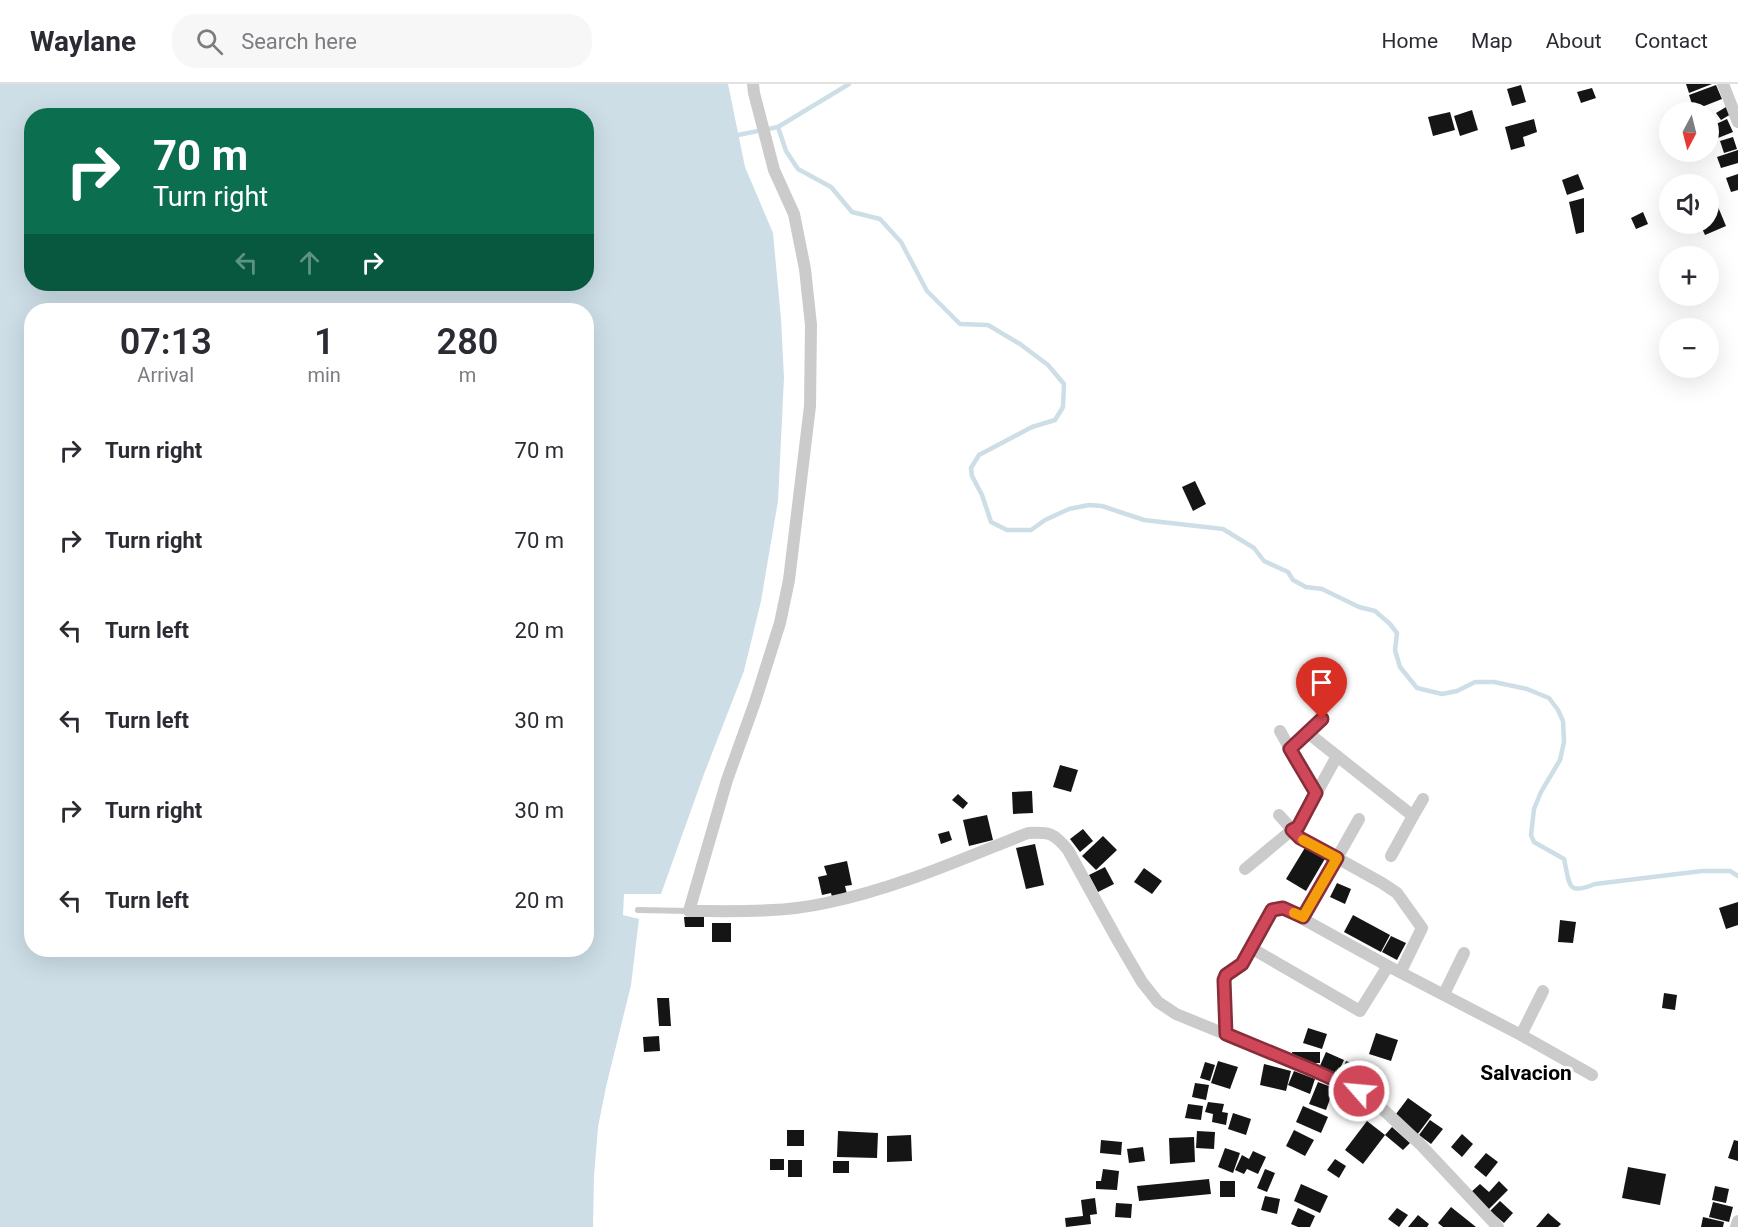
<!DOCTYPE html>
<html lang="en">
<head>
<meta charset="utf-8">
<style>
  :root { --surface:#fff; --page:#f7f7f7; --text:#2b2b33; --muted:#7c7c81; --line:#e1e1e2 }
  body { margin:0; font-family:Roboto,sans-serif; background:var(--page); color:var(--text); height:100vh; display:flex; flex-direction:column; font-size:22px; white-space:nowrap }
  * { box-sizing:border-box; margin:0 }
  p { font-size:20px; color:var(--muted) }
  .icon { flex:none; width:33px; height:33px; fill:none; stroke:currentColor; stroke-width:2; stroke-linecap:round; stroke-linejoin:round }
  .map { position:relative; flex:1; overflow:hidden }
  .sheet { position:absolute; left:24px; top:219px; width:570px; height:654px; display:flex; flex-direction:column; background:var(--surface); border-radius:24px; box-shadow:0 6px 24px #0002 }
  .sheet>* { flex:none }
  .top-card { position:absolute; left:24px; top:24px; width:570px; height:183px; border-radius:24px; box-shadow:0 6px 24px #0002; background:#0b6e4f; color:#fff; overflow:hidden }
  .needle { width:39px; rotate:187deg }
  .buttons { position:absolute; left:1659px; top:18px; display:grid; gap:12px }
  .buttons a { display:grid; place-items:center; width:60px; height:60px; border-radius:50%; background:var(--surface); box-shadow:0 6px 24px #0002; font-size:30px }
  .pin { position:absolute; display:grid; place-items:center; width:51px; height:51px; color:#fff; margin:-62px -26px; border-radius:50% 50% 50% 0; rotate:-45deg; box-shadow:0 0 6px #0007 }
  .pin .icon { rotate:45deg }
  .me { position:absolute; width:66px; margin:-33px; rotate:297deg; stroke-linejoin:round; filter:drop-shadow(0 0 4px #0008) }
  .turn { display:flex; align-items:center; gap:21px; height:126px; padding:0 30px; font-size:27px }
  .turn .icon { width:78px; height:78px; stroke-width:2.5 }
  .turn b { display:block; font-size:42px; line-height:51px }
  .lanes { display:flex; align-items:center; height:57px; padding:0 30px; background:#0003; justify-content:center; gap:30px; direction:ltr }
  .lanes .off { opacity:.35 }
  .eta { display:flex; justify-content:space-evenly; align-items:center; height:102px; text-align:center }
  .eta b { font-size:36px; font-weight:600; line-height:42px }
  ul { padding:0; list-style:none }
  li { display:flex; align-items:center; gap:18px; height:90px; padding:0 30px }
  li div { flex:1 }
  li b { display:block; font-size:22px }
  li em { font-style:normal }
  header { display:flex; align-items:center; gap:36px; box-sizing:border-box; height:84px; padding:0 30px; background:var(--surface); border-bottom:2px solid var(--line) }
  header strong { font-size:28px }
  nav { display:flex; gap:33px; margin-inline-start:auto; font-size:21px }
  .search { width:420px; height:54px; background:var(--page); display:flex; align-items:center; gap:15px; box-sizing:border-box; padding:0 21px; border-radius:24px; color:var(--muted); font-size:22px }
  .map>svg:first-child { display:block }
</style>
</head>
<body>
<header>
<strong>Waylane</strong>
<div class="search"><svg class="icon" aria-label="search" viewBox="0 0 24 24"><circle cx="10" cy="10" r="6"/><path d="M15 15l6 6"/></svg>Search here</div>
<nav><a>Home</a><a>Map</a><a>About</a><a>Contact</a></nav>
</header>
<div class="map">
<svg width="1738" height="1143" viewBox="0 0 1738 1143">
  <rect width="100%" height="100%" fill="#fff"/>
  <path fill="#cddee7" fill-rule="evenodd" d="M0,0H728L745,83L773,149L781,235L784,294L778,417L761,517L744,587L704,690L661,810H624L623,831L639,835L631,901L606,1003L598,1043L594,1092L593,1143H0ZM32,32H586V200H32ZM32,226H586V866H32Z"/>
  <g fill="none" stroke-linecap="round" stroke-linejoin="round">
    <g stroke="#cddee7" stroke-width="4.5">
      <path d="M778,43L786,67L798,85L831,103L852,128L880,135L901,158L927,207L960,240L988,241L1020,260L1048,281L1064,300L1063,323L1055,336L1032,343L979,371L971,384L972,392L982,411L991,438L1007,446H1031L1045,436L1069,425L1089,421L1102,422L1144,436L1223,445L1254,464L1264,477L1288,488L1293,496L1306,503L1322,505L1359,523L1375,527L1390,540L1397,549L1395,566L1400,583L1417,604L1442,610L1457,607L1475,598H1494L1527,605L1549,614L1558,626L1563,637L1564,658L1560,676L1541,708L1534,725L1531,751L1534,758L1564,775C1570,800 1566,812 1595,800L1702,787H1730L1738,792"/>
      <path d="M738,51L778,43L849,0"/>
    </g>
  </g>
  <g fill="#151515">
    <path d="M1686,0H1712L1689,9Z"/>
    <path d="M1521,1L1526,18L1512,22L1507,5Z"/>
    <path d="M1716,1L1722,15L1694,26L1689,11Z"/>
    <path d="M1592,4L1596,14L1581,19L1577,8Z"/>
    <path d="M1726,23L1731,30L1721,36L1716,29Z"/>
    <path d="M1472,26L1478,46L1460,52L1454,32Z"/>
    <path d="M1450,28L1455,46L1433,52L1428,33Z"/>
    <path d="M1708,29L1714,41L1727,35L1733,48L1708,58Z"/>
    <path d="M1534,35L1537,48L1523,53L1525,62L1511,66L1505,43Z"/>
    <path d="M1733,53L1737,65L1724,69L1720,57Z"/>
    <path d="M1738,66V79L1721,84L1717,73Z"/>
    <path d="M1578,90L1584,105L1567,111L1562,96Z"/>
    <path d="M1738,90V106L1731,108L1726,94Z"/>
    <path d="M1584,114V148L1576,150L1569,118Z"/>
    <path d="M1716,118L1726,142L1705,151L1700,140H1708V122Z"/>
    <path d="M1643,128L1648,140L1636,145L1631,134Z"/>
    <path d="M1195,397L1206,420L1193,427L1182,403Z"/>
    <path d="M1060,681L1078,686L1071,708L1053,703Z"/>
    <path d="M1032,707L1033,729L1013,730L1012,708Z"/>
    <path d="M958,710L968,719L963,725L952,716Z"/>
    <path d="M987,731L993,756L969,762L963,736Z"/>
    <path d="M1083,745L1093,757L1080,768L1070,755Z"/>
    <path d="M949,747L952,756L941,760L938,750Z"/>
    <path d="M1103,752L1117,766L1096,786L1082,772Z"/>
    <path d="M1035,760L1044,801L1026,805L1016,764Z"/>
    <path d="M1306,762L1326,773L1306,807L1286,795Z"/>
    <path d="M847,777L852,801L845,802L847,810L832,813L831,809L822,811L818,793L827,791L824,782Z"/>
    <path d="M1105,783L1114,800L1098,808L1089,791Z"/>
    <path d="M1144,784L1162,797L1152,810L1134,798Z"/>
    <path d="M1337,799L1351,805L1345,820L1330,813Z"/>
    <path d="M1738,818V841L1726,845L1719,824Z"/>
    <path d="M1353,831L1390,851L1381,868L1344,848Z"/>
    <path d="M704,832V843H685L684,833Z"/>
    <path d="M1560,836L1576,838L1573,859L1558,858Z"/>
    <rect x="712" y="839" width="19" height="19"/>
    <path d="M1391,852L1406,859L1397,876L1382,868Z"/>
    <path d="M1664,909L1677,911L1675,926L1662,924Z"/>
    <path d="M657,914H669L671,942H659Z"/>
    <path d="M1308,944L1327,950L1322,965L1303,959Z"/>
    <path d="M1376,949L1398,956L1391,977L1369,970Z"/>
    <path d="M659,952L660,967L644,968L643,953Z"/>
    <path d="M1292,968H1320V979H1304L1293,975Z"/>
    <path d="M1326,968L1344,976L1337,991L1319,984Z"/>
    <path d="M1218,977L1238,983L1230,1005L1211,999Z"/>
    <path d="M1346,977L1367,985L1360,1002L1339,993Z"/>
    <path d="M1205,978L1215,981L1210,997L1200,994Z"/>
    <path d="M1264,980L1291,987L1286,1007L1260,1001Z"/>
    <path d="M1294,987L1315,995L1310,1010L1288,1001Z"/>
    <path d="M1318,998L1334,1004L1326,1026L1309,1020Z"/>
    <path d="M1195,999L1209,1001L1206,1016L1192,1013Z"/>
    <path d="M1337,1003L1349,1008L1345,1020L1333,1015Z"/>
    <path d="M1408,1014L1432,1031L1417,1051L1396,1030Z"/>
    <path d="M1208,1018L1224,1020L1222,1028L1228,1029L1226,1041L1212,1038L1213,1030L1205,1028Z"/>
    <path d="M1188,1020L1203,1022L1201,1036L1185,1034Z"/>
    <path d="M1303,1022L1328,1033L1321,1049L1296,1038Z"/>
    <path d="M1233,1029L1251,1035L1246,1051L1228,1045Z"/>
    <path d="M1430,1036L1443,1045L1431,1060L1419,1051Z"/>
    <path d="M1367,1037L1385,1051L1363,1080L1345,1066Z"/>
    <path d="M1392,1043L1410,1059L1403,1066L1385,1051Z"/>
    <rect x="787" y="1046" width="17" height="16"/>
    <path d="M1294,1046L1314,1056L1305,1072L1286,1062Z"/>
    <path d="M838,1047L878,1049L877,1074L837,1073Z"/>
    <path d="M1197,1047L1215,1048L1214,1065L1196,1064Z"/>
    <path d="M1462,1050L1473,1060L1462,1073L1451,1063Z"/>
    <path d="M911,1051L912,1077L887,1078V1052Z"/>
    <path d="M1194,1053L1195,1078L1170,1080L1169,1054Z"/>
    <path d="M1101,1056L1122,1058L1121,1071L1100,1069Z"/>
    <path d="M1734,1056L1738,1057V1077L1728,1074Z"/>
    <path d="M1143,1063L1145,1077L1129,1079L1127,1065Z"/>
    <path d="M1225,1064L1240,1069L1233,1089L1218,1083Z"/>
    <path d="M1253,1067L1266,1073L1258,1090L1247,1085L1244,1090L1235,1086L1242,1071L1249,1075Z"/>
    <path d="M1486,1069L1498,1078L1486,1093L1474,1083Z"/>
    <rect x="770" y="1075" width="14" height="11"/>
    <path d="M1335,1075L1346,1082L1339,1094L1327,1086Z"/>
    <rect x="788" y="1076" width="14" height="17"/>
    <rect x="833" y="1077" width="16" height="12"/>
    <path d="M1628,1083L1666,1090L1660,1121L1622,1114Z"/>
    <path d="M1103,1085L1119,1087L1117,1106L1096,1105V1097H1101Z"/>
    <path d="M1265,1085L1275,1089L1267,1108L1257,1104Z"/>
    <path d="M1209,1095L1211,1110L1139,1117L1137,1102Z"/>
    <rect x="1220" y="1097" width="15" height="16"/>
    <path d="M1499,1097L1508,1106L1488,1126L1470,1109L1480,1100L1489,1108Z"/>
    <path d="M1301,1100L1328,1112L1320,1129L1294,1117Z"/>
    <path d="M1715,1102L1729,1105L1726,1119L1712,1116Z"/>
    <path d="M1265,1112L1280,1115L1277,1130L1261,1126Z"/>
    <path d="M1095,1114L1097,1130L1090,1131L1091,1140L1066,1143L1065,1134L1083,1132L1081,1116Z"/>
    <path d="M1500,1117L1513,1129L1504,1139L1490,1127Z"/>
    <path d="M1713,1118L1733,1123L1729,1138L1709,1133Z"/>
    <path d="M1116,1119L1132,1120L1131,1134L1115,1133Z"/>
    <path d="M1451,1123L1476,1143H1443L1438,1139Z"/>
    <path d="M1298,1124L1315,1132L1310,1143H1298L1291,1140Z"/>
    <path d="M1397,1124L1408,1131L1399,1143L1388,1135Z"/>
    <path d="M1548,1129L1561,1140L1558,1143H1536Z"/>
    <path d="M1418,1131L1429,1140L1427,1143H1408Z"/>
    <path d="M1703,1133L1724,1138L1723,1143H1701Z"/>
  </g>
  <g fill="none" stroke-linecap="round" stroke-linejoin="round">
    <path stroke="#cbcbcb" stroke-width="6" d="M638,826L689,827"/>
    <g stroke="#cbcbcb" stroke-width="12">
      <path d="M753,0L754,9L774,86L794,130L805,185L811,241L810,322L789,496L780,539L755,618L727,696L689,827C734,827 781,829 826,819C895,805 962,775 1028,749C1050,748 1054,749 1068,766L1118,857L1142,898L1158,918L1176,930L1313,986L1345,999L1373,1016L1420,1060L1498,1143"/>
      <path d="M1723,0L1738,38"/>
      <path d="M1280,647L1290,665"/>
      <path d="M1308,649L1322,635"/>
      <path d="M1316,709L1290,665L1308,649L1337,672"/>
      <path d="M1279,731L1300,754L1337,774L1303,833"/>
      <path d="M1413,732L1423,715"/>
      <path d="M1359,735L1337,774L1382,799L1397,809L1422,844L1401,887"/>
      <path d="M1245,785L1292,746L1298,743L1337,672L1413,732L1391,772"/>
      <path d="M1251,864L1360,927L1388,882"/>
      <path d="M1444,910L1464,869"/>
      <path d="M1226,950L1224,896L1226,891L1242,880L1272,826L1283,824L1388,882L1521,951L1592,991"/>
      <path d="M1521,951L1543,907"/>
      <path d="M1736,1143L1738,1137"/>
    </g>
  </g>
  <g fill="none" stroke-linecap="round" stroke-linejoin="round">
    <g stroke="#872e39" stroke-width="15">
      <path id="route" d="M1322,635L1290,665L1316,709L1298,743L1292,746L1300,754L1337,774L1303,833L1283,824L1272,826L1242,880L1226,891L1224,896L1226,950L1313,986L1359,1007"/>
    </g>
    <use href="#route" stroke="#cf4758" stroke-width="10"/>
    <path stroke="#f59e0b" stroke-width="10" d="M1294,829L1303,833L1337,774L1303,756"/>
  </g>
  <g text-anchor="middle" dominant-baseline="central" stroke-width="6" stroke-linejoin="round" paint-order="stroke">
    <g font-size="21" font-weight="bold" fill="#000" stroke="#fff">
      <text x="1526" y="989">Salvacion</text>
    </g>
  </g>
</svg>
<div class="buttons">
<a><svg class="needle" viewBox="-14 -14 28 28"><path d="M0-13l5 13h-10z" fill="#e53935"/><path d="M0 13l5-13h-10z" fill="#7c7c81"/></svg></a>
<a><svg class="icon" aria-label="sound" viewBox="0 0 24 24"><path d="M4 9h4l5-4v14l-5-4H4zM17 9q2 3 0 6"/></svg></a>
<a>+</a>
<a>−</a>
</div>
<div class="pin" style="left:1322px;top:635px;background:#d93025"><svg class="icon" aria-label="arrive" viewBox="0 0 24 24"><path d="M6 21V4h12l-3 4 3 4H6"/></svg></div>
<svg class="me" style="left:1359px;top:1007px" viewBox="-20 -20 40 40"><circle r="17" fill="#cf4758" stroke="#fff" stroke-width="3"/><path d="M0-11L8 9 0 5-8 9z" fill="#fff"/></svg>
<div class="top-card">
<div class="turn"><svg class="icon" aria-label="right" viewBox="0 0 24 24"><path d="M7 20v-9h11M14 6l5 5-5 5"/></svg><div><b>70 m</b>Turn right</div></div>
<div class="lanes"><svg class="icon off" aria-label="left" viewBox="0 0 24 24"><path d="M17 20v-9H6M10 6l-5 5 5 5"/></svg><svg class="icon off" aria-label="ahead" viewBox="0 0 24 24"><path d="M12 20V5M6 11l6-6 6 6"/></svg><svg class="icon" aria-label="right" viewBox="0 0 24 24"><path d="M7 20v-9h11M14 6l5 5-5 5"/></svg></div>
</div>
<section class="sheet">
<div class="eta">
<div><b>07:13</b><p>Arrival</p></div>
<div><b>1</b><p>min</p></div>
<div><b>280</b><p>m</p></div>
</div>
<ul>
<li><svg class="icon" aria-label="right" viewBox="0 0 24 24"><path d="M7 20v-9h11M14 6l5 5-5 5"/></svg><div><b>Turn right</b></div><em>70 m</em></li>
<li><svg class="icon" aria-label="right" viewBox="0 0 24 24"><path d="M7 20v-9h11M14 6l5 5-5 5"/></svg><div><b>Turn right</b></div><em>70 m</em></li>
<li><svg class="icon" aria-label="left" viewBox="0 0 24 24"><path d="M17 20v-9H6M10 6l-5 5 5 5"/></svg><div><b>Turn left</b></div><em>20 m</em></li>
<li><svg class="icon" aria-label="left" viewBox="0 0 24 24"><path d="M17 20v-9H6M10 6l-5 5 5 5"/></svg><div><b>Turn left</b></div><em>30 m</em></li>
<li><svg class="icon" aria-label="right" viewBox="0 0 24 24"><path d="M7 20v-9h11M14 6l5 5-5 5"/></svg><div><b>Turn right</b></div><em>30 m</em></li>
<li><svg class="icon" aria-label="left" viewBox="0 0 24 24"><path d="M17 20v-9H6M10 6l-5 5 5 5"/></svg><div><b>Turn left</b></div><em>20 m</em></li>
</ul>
</section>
</div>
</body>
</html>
